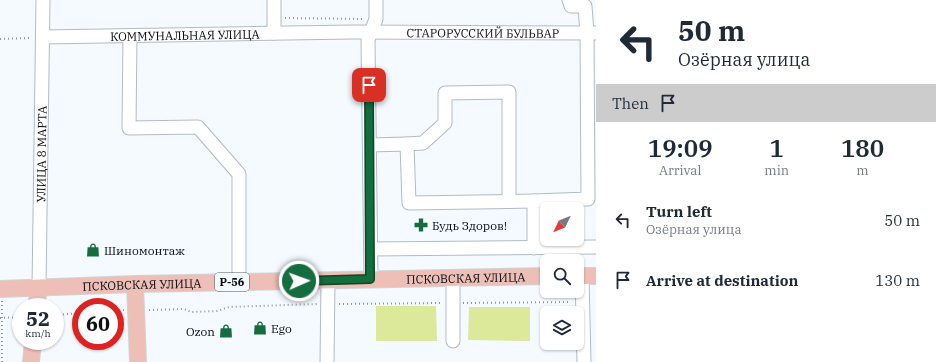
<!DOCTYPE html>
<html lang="en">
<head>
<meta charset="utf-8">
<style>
  :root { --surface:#fff; --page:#f2f2f3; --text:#1f2937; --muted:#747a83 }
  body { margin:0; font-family:"IBM Plex Serif",serif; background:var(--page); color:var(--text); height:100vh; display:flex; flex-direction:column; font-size:15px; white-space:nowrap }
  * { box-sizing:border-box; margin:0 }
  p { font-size:13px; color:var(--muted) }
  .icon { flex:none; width:22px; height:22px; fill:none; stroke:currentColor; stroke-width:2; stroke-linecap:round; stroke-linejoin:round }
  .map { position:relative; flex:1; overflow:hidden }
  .side { display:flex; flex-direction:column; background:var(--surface); width:340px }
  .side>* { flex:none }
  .top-card { background:#fff; color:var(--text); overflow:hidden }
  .needle { width:26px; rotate:227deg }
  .buttons { position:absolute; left:540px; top:202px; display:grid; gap:8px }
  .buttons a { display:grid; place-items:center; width:44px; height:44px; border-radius:6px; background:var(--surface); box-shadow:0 1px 3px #0004; font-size:20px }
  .speed { position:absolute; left:12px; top:298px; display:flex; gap:8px; font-size:20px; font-weight:700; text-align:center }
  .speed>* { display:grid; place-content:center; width:52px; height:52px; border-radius:50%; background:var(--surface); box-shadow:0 1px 3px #0004; line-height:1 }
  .speed small { font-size:10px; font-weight:400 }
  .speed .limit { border:6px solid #d22; background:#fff; color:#111 }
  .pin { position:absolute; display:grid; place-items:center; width:34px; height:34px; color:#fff; margin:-17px; border-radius:8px; box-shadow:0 2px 6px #0006 }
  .me { position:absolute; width:44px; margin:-22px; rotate:88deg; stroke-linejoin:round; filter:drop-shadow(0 0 3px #0008) }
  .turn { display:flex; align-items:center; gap:14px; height:84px; padding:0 16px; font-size:18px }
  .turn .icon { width:52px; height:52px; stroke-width:2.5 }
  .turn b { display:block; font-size:28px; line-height:34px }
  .then { display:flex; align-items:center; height:38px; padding:0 16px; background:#0003; gap:8px; font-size:15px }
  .eta { display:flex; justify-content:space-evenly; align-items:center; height:68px; text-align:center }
  .eta b { font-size:24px; font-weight:600; line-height:28px }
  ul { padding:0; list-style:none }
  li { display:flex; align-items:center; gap:12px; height:60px; padding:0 16px }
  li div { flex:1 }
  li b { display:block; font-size:15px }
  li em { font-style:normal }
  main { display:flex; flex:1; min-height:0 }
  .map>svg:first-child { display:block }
</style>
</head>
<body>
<main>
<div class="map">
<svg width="596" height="362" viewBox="0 0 596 362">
  <rect width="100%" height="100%" fill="#f4faff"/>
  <g fill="#dce89a">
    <path d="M376,306H436L437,341H376Z"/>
    <path d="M469,307H530V341L468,340Z"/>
  </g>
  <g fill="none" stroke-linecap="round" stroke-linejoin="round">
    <g stroke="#b2bbc3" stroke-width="15">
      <g id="minor">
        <path d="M274,0V33"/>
        <path d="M130,36L129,128L198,127L239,174V282"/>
        <path id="s1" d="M43,37L354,32L596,33"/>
        <path d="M407,144L423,143L445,123V93L509,92V201"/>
        <path d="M370,145L407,144L409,203L534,201"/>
        <path d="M534,248V201L588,199L587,34L585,6H571L569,0"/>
        <path d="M371,249L596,247"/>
        <path d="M582,276L584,362"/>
        <path d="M453,278V341"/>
        <path d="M371,279L368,40L376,19V0"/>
        <path id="s2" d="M39,288L43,0"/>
        <path d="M327,362L328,280"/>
      </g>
    </g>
    <g stroke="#d3d3d4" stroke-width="18">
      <g id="major">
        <path d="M577,276H596"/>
        <path d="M135,284L138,362"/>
        <path id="s3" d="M0,289L135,284L547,276"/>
        <path d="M36,307L39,288"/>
        <path d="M31,362L33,341"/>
      </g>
    </g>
    <g stroke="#91969a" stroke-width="2" stroke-dasharray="1 3" stroke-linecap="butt">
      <path d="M285,18L364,19"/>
      <path d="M0,39L31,38"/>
      <path d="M463,303L571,302"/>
      <path d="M339,304L443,303"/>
      <path d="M149,310L184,309L191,312L217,311L229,307L317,304"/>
      <path d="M115,311L124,310"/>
      <path d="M55,315L81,313"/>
      <path d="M0,318L21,317"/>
      <path d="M2,362V301"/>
    </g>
    <use href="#minor" stroke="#fff" stroke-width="13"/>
    <use href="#major" stroke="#edbfb7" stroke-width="16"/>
  </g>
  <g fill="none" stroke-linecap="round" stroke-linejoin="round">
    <g stroke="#0e4628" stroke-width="10">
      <path id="route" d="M299,281L370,279L369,85"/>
    </g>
    <use href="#route" stroke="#156c3e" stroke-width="7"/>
  </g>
  <defs>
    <g id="pharmacy-bare" transform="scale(1.08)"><path d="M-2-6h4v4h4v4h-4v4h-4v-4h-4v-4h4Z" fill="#156c3e" stroke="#f4faff" stroke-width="2.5" paint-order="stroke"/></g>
    <g id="shop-bare" transform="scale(1.08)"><path d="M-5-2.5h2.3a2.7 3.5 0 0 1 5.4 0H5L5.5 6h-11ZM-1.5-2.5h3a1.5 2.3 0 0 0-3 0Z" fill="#156c3e" stroke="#f4faff" stroke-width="2.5" paint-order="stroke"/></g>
  </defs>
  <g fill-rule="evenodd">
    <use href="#pharmacy-bare" x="421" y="225"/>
    <use href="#shop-bare" x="93" y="250"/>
    <use href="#shop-bare" x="260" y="328"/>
    <use href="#shop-bare" x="226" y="331"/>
  </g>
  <g text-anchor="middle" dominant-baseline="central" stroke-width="3" stroke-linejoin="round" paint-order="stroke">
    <rect fill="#f4faff" stroke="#505458" stroke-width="1" x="215" y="273" width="34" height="18" rx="3"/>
    <g font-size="11" font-weight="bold" fill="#0a0d10">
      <text x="232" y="282">Р-56</text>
    </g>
    <g font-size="12" fill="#0a0d10" stroke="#f4faff">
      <text stroke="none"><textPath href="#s1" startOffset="440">СТАРОРУССКИЙ БУЛЬВАР</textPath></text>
      <text stroke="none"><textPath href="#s1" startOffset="142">КОММУНАЛЬНАЯ УЛИЦА</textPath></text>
      <text stroke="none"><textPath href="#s2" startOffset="134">УЛИЦА 8 МАРТА</textPath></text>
      <text stroke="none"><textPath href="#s3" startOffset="466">ПСКОВСКАЯ УЛИЦА</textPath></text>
      <text stroke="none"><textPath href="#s3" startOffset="142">ПСКОВСКАЯ УЛИЦА</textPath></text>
    </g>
    <g font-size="12" fill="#0a0d10" stroke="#f4faff" text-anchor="start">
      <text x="432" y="225">Будь Здоров!</text>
      <text x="104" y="250">Шиномонтаж</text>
      <text x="271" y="328">Ego</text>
      <text x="215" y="331" text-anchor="end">Ozon</text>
    </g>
  </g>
</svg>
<div class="buttons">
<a><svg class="needle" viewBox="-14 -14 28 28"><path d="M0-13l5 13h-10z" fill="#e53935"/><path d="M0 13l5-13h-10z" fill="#747a83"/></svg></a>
<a><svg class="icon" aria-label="search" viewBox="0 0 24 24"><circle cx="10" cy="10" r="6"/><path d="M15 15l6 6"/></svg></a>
<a><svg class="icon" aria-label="layers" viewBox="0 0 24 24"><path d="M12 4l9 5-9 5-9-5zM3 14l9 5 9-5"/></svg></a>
</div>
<div class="speed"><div>52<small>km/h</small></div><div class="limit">60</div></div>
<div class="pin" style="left:369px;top:85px;background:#d93025"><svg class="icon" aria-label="arrive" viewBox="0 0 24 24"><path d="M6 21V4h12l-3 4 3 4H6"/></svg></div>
<svg class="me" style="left:299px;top:281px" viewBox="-20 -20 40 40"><circle r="17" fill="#156c3e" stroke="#fff" stroke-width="3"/><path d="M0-11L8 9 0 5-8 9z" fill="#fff"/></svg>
</div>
<section class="side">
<div class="top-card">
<div class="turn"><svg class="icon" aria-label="left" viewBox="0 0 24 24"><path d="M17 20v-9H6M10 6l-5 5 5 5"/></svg><div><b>50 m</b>Озёрная улица</div></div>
<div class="then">Then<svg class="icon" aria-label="arrive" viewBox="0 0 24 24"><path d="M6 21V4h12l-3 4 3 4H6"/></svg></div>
</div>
<div class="eta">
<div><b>19:09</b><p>Arrival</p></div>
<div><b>1</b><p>min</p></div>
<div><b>180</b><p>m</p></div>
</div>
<ul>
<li><svg class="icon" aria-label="left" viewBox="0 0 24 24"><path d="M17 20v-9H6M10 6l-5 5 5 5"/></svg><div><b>Turn left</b><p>Озёрная улица</p></div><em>50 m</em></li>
<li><svg class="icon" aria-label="arrive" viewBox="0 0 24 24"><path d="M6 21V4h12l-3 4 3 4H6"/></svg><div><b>Arrive at destination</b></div><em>130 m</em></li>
</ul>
</section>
</main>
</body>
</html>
